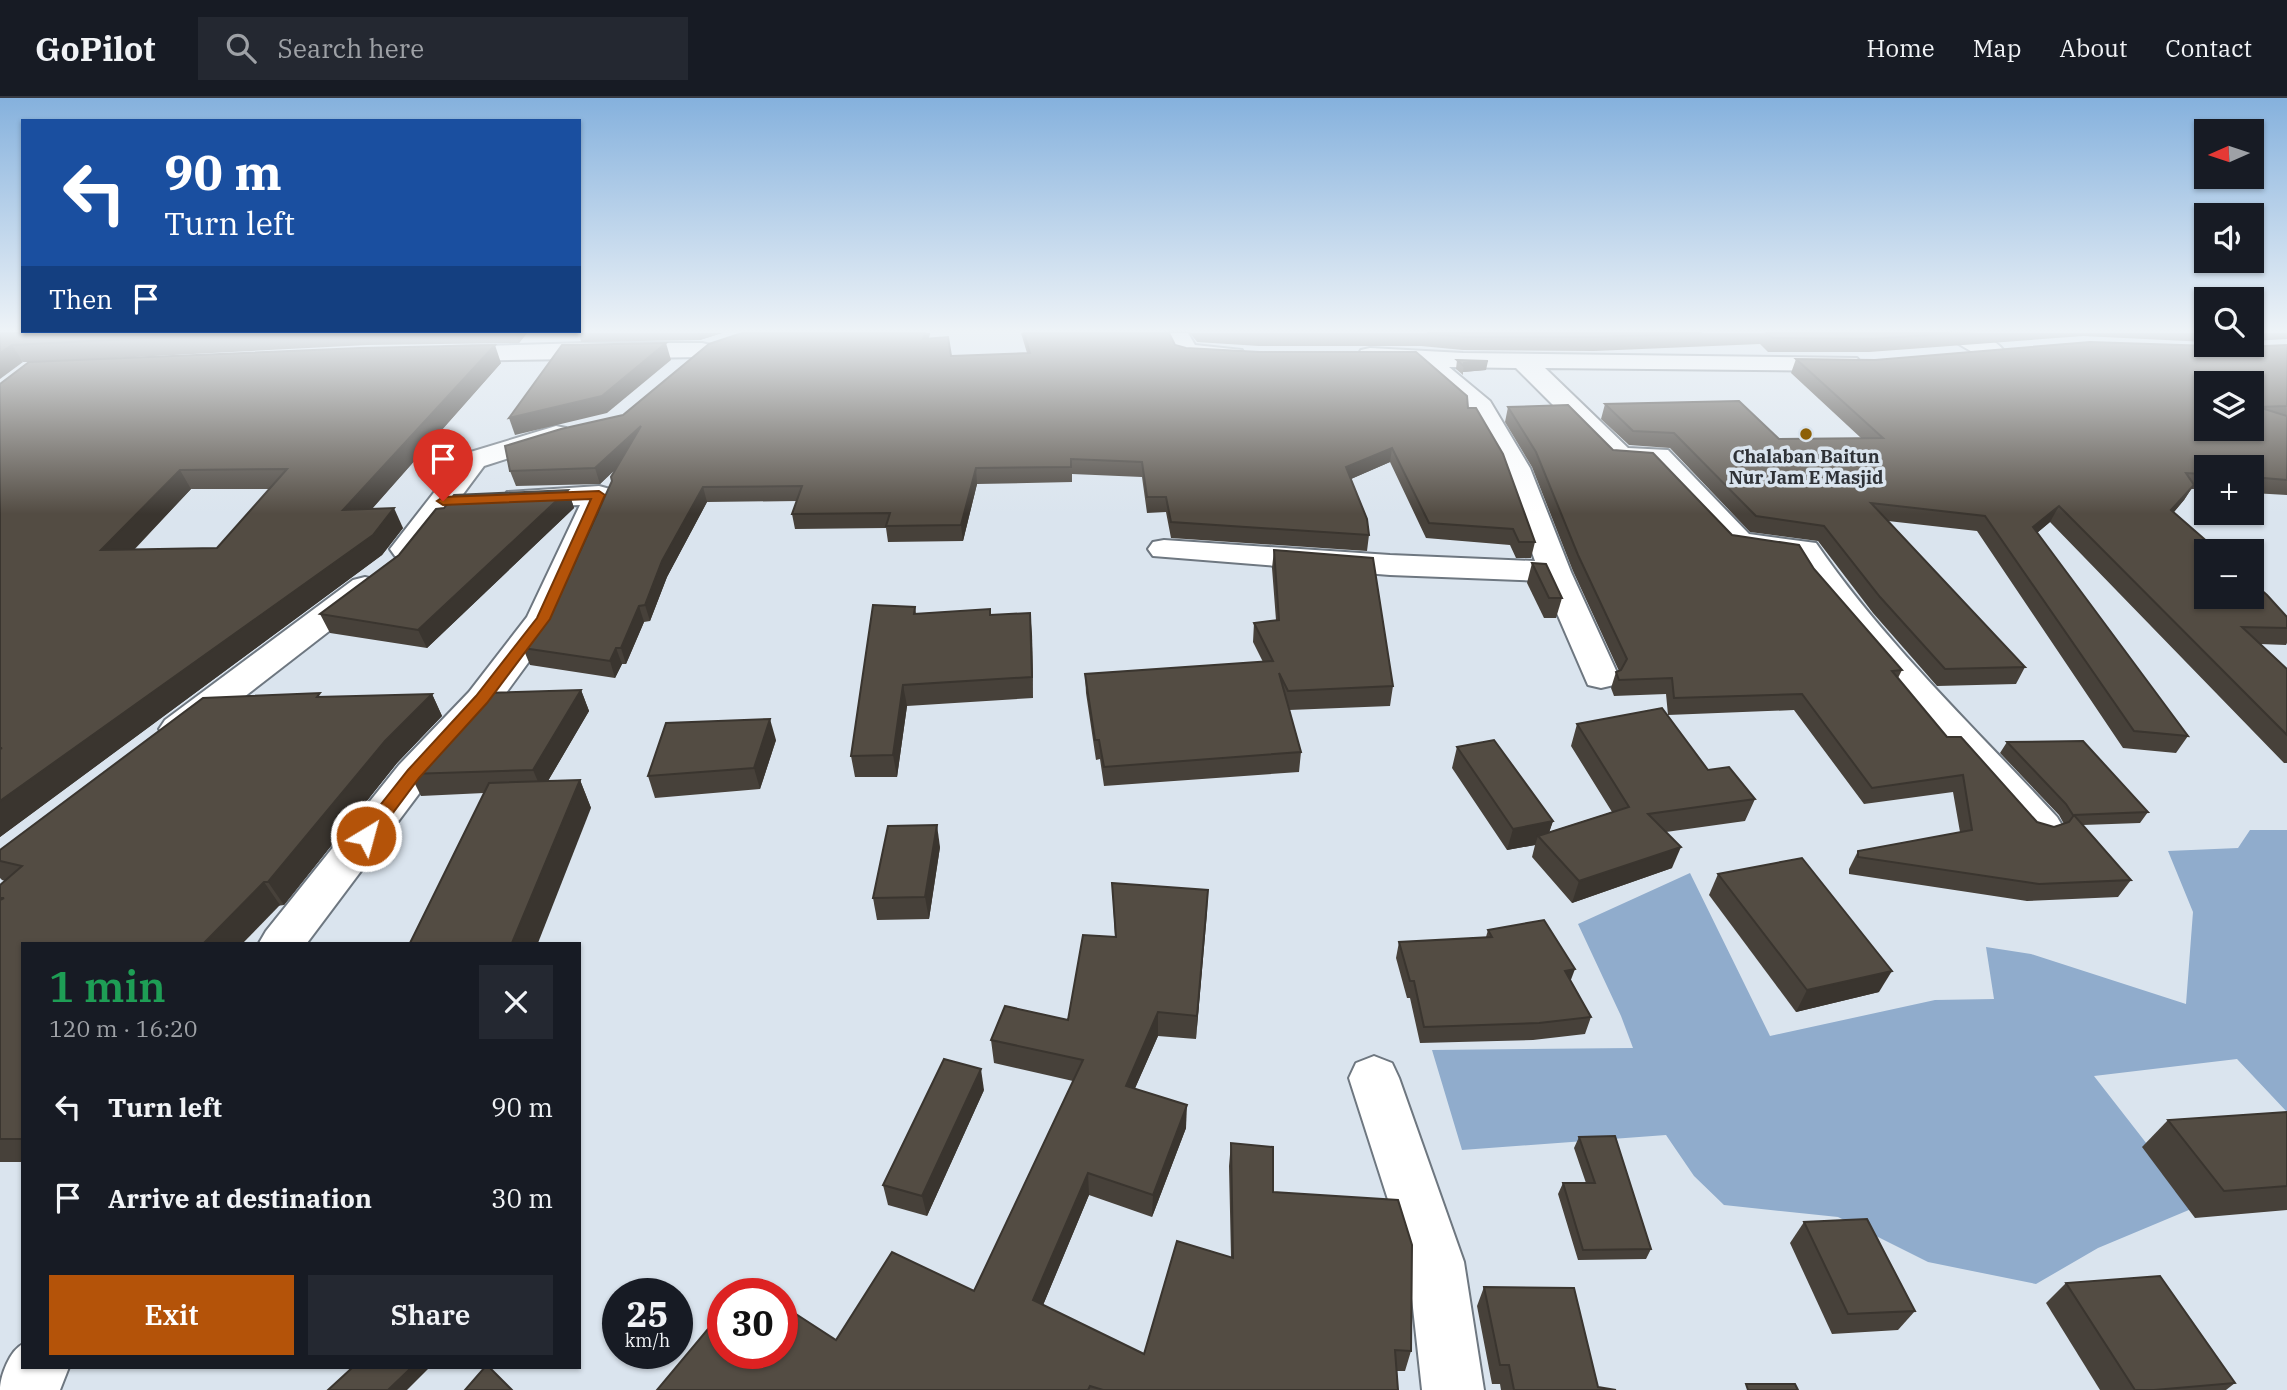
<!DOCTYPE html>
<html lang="en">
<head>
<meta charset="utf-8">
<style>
  :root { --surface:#171b24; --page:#242831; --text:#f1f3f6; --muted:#9ea1a6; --line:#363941; --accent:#b45309 }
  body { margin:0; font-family:"IBM Plex Serif",serif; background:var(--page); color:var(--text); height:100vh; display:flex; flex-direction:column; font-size:26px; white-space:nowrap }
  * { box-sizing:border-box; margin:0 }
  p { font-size:23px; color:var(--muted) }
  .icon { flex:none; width:38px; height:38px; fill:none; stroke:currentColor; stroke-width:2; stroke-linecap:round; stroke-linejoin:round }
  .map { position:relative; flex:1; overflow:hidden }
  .panel { position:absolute; left:21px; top:844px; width:560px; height:427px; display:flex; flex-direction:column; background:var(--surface); border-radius:0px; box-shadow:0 2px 5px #0004 }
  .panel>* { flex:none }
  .banner { position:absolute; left:21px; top:21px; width:560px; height:214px; border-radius:0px; box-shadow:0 2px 5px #0004; background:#1a4fa0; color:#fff; overflow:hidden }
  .needle { width:46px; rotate:267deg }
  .fabs { position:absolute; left:2194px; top:21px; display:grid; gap:14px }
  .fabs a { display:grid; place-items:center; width:70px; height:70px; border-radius:0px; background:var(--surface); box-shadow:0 2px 5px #0004; font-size:35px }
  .speed { position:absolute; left:602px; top:1180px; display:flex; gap:14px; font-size:35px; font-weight:700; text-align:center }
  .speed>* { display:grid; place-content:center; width:91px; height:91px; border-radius:50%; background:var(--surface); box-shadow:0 2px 5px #0004; line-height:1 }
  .speed small { font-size:18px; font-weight:400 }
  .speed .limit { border:10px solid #d22; background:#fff; color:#111 }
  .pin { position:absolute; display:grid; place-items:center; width:60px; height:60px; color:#fff; margin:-72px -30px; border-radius:50% 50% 50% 0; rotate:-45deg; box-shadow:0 0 7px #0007 }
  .pin .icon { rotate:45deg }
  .me { position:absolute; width:77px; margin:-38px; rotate:37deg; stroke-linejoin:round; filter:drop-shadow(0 0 5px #0008) }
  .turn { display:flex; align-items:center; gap:24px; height:147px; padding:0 28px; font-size:32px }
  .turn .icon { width:91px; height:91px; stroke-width:2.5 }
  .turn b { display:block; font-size:49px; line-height:60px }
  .then { display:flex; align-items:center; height:66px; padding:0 28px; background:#0003; gap:14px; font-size:26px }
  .round { display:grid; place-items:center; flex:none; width:74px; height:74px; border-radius:0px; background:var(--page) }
  .headline { display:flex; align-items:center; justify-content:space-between; height:119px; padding:0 28px }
  h1 { font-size:42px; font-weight:600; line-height:52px; color:#1e9e55 }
  .action { display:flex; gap:14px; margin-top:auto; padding:14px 28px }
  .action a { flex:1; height:80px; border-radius:0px; background:var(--accent); color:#fff; font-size:28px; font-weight:600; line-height:80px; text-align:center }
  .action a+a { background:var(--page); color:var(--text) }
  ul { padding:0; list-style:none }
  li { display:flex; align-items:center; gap:21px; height:91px; padding:0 28px }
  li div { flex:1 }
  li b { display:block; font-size:26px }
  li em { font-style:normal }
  header { display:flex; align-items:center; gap:42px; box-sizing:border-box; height:98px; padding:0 35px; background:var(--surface); border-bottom:2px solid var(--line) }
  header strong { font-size:33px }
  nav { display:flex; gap:38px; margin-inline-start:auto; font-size:24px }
  .search { width:490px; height:63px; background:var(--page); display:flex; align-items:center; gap:18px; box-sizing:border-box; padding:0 24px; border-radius:0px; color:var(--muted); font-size:26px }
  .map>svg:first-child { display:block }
</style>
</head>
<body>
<header>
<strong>GoPilot</strong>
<div class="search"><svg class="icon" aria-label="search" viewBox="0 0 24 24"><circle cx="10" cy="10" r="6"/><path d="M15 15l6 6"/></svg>Search here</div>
<nav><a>Home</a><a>Map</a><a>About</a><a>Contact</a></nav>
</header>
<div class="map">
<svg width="2287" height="1292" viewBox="0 0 2287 1292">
  <rect width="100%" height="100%" fill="#dae4ee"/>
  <path fill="#90accc" d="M2250,732H2287V1014L2237,961L2094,978L2196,1109L2098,1150L2036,1186L1928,1164L1838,1119L1724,1107L1694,1078L1666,1037L1462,1052L1432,952L1633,950L1621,918L1578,826L1690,775L1770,938L1935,902L1994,901L1986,849L2031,856L2186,906L2193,814L2168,753L2238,750Z"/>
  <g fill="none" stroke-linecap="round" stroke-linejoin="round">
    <g stroke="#6e7780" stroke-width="4">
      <g id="minor">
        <path d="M1164,235H1188L1195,247L1242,252L1245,257L1242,262L1233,264L1177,259Z"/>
        <path d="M1945,235C1966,235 1992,235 2005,254L2002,259C1983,264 1965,249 1949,240Z"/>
        <path d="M583,245H702L711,247L714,252L711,257L702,259L446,263L437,261L434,256L437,251L446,249Z"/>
        <path d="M1370,250L1463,255L1857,260L1861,265L1857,270L1848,273L1545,270L1628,350L1668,352L1749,436L1816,445C1883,543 1976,631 2057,719L2063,729L2057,739L2042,744L2027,739L1871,558L1809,485L1794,460L1728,451L1650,367L1611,365L1516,270L1449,269L1490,303L1530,370L1571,474L1619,579L1614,587L1601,590L1588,587L1543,483L1390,477L1153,458L1148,451L1153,444L1164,442L1390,457L1535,463L1502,370L1470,313L1416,267L1361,262L1358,257L1361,252Z"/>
        <path d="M556,328L566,330L570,336L566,342L484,368L417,458L406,460L395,458L390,451L464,356Z"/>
        <path d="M599,388L610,391L614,397L560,521L495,610L427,685L307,845H259L266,833L399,667L469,594L527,519L580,407L518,409L507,406L503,400L507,394Z"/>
        <path d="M365,479L377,482L381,489L377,496L191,640L178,643L165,640L159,631L165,622L353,482Z"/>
        <path d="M1374,958L1392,965L1399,980L1464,1164L1484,1292H1422L1408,1164L1349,980L1356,965Z"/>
        <path d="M23,1246V1269H69L60,1292H0C0,1278 10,1252 23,1246Z"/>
      </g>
    </g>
    <use href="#minor" fill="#fff" fill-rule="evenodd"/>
  </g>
  <g fill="#47413a" fill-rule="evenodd">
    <path d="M0,235H527L519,245L367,247L96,261L501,265L372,411L403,430L382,457L0,739L28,264H23ZM191,391H270L217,450L134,452Z"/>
    <path d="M579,235H722L700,242L581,244Z"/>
    <path d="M742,235H930L929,240L951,258L1027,255L1021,235H1169L1175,247L1186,250L1468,310L1535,444L1531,460H1516L1510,447L1426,440L1390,364L1351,381L1369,437L1367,453L1171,440L1166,414L1147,415L1142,379L1072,376V384L977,386L963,443L888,444L886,430L795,431L792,416L797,403L707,404L667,479L650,523L644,524L626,566H622L615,580L530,567L523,550L556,506L612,383L617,370L600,386L516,388L510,373L623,317Z"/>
    <path d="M1190,235H2207V244L2083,238L1869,254H1768L1760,246L1594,253L1463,252L1421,248H1259L1197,244Z"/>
    <path d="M2252,235H2287V241L2252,243Z"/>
    <path d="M2287,247V397L2252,395V369H2207V386L2202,382L2194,391H2191L2184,402L2174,414L2287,519V545L2286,547L2260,546L2287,571V665H2284L2050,424L2037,435L2188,638L2176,655L2123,650L1977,433L1888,423L2025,569L2016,586L1937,588L1873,515L1818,443L1750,434L1670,350L1629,347L1601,321L1605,306L1779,341L1861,340L1791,275L1796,261L1875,262Z"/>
    <path d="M1457,262L1486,272L1463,274V277L1456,271Z"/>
    <path d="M1508,309L1613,352L1732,437L1814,471L1902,572L1898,580L1947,639L2037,724L2054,729L2064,726L2059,717L2000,655L2007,644L2148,714L2140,725L2083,727L2131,782L2118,799L2027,803L1849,776V771L1858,753L1960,734L1953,694L1864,706L1794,612L1668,617L1666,596L1614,598L1611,590L1616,574L1619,573L1573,473L1532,369L1505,324Z"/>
    <path d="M568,392L574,410L427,550L330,535L320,516L399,457L444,410Z"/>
    <path d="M1274,452L1393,588L1390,608L1289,612L1301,654L1299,674L1104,688L1100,661L1096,662L1086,595L1085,576L1263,564L1253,544L1254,525L1276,522L1272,470Z"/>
    <path d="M1532,465L1562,500L1556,520H1544L1527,485Z"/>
    <path d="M915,509L916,516L990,511L991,517L1032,536L1033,600L907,608L897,679H855L851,658Z"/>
    <path d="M581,592L589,613L548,683L580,682L591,710L484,695L421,698L410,676Z"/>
    <path d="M432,596L442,618L397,665L284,807L23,845V1064H0V787L5,783L2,782L0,780V752L322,599Z"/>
    <path d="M1577,626L1708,672L1755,701L1745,723L1666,734L1672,770L1572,805L1532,759L1535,747L1507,752L1452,670L1457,649L1553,723L1549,734L1612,714L1571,648Z"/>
    <path d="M776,642L760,691L655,700L648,678Z"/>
    <path d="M940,749L929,821L877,822L873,800Z"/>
    <path d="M1718,776L1879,894L1796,914L1709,797Z"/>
    <path d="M1112,785L1208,792L1196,941L1158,938L1135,990L1186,1030L1152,1119L1089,1097L1043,1207L1144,1256L1231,1159L1229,1068L1231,1045L1411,1253L1405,1273H1397L1398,1292H657L836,1242L974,1193L1073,983L994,965L991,942L1068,922L1115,839Z"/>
    <path d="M1488,832L1571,883L1591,919L1585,936L1533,942L1420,945L1410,900H1407L1396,860L1399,844L1486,839Z"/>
    <path d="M984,992L927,1118L888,1107L883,1087Z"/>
    <path d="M2287,1014V1112L2195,1120L2142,1049L2168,1022Z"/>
    <path d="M1579,1039L1651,1151L1646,1161L1578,1162L1558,1096L1563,1085H1586L1574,1050Z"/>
    <path d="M1804,1124L1915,1213L1898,1232L1832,1236L1790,1145Z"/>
    <path d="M2066,1185L2235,1285L2226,1292H2100L2046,1205Z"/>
    <path d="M1484,1189L1598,1289L1616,1292H1501L1500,1286H1492L1477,1208Z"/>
  </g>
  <g fill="#3a352f">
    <path d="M515,235H527L519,245Z"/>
    <path d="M698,235H722L700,242Z"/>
    <path d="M925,235H930L925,254L923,241Z"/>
    <path d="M666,245L671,262L607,315L515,337L509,320Z"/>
    <path d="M12,247L23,264L0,281V255Z"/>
    <path d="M495,247L501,265L353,432L343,412Z"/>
    <path d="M1488,263L1486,272L1463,274L1464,265Z"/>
    <path d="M641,328L645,342L600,386L595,370Z"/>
    <path d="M1392,350L1390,364L1344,384L1346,369Z"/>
    <path d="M976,370L977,386L963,443L961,427Z"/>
    <path d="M180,372L191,391L114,472L101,452Z"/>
    <path d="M2207,372V374L2202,382L2194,391Z"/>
    <path d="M2194,387L2184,402L2162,428L2171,412Z"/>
    <path d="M703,389L707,404L667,479L650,523L645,507L662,463Z"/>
    <path d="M568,392L574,410L427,550L418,532Z"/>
    <path d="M2059,408L2050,424L2025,445L2033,429Z"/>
    <path d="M394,410L403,430L382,457L0,739V703Z"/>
    <path d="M639,508L644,524L626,566L621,550Z"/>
    <path d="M1030,515L1032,536L1033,600L1032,579Z"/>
    <path d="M616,550L622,566L615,580L610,563Z"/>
    <path d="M903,587L907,608L897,679L893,657Z"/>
    <path d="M581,592L589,613L542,693L533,672Z"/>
    <path d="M432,596L442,618L397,665L284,807L268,784L385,643Z"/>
    <path d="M770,621L776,642L760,691L754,670Z"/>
    <path d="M580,682L591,710L538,845H512Z"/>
    <path d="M1553,723L1546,744L1538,738L1535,747L1507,752L1513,731Z"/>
    <path d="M937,727L940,749L929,821L925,799Z"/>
    <path d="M1681,749L1672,770L1572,805L1579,783Z"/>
    <path d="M264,784L280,807L243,845H204Z"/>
    <path d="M1208,792L1207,815L1196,941L1197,918Z"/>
    <path d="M1575,871L1569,887L1565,873Z"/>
    <path d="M1892,873L1879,894L1796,914L1807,892Z"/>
    <path d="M1158,914V938L1126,1011V988Z"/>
    <path d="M981,971L984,992L927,1118L922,1098Z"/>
    <path d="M1187,1007L1186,1030L1152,1119L1153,1097Z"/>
    <path d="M1088,1075L1089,1097L1036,1224L1033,1202Z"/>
    <path d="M412,1269H428L429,1270L407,1292H388Z"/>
  </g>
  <g fill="#534c43" stroke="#3a352f" stroke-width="2" fill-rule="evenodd">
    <path d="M0,235H250L12,247L0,255Z"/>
    <path d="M742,235H925L923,241L948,239L951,258L1030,255L1024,235H1169L1175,247L1186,250L1260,254H1416L1467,298L1468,310H1476L1503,356L1535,444H1519L1513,431L1429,425L1392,350L1346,369L1367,421L1369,437L1171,424L1166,399H1147L1142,364L1071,361V369L976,370L961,427L886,428L890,415L792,416L802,388L703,389L662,463L645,507L639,508L621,550H616L610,563L523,550L556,506L612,383L611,379L641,328L595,370L510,373L505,348L561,331L623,317L709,246Z"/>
    <path d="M1427,235H1702L1597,239H1465Z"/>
    <path d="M1767,235H1950L1874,241L1773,240Z"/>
    <path d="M2090,244L2242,249L2287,247V308L2258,309L2287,318V382L2252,379V369H2214L2211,367L2209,369H2207V372L2203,376L2186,375L2194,387L2171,412L2218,453H2207V499H2252V484L2267,497L2287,519V530L2242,529L2287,571V637L2059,408L2033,429L2188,638L2134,633L1985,418L1871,405L2025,569L1945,571L1880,499L1824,428L1756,418L1674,335L1633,333L1605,306L1739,303L1779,341L1883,340L1796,261L1875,262ZM2207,285H2252V331H2207Z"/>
    <path d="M666,245L602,298L509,320L562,247Z"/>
    <path d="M495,247L343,412L394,410L373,437L0,703V651L2,650H0V286L29,264L360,250ZM287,371L217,450L101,452L180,372Z"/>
    <path d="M1457,262L1488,263L1464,265V268Z"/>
    <path d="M1568,307L1613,352L1653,355L1732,437L1799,447L1814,471L1902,572L1892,573L1947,639H1961L2037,724L2054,729L2069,724L2074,717L2131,782L2039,786L1858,759V753L1972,732L1963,677L1872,690L1802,596L1674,600L1672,580L1619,582L1616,574L1621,572L1627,561L1578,457L1536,354L1508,309Z"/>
    <path d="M568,392L418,532L320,516L399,457L436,411L444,410L454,397Z"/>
    <path d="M1274,452L1373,460L1393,588L1288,593L1279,575L1301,654L1104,669L1099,642H1095L1085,576L1273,563L1254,525L1279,522Z"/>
    <path d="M1532,465L1546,466L1562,500H1549Z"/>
    <path d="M873,507L915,509L914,516L990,511V517L1030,515L1032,579L903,587L893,657L851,658Z"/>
    <path d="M581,592L533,672L410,676L484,595Z"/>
    <path d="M320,595L317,599L432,596L385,643L268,784H264L204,845H23V1041H0V802L4,800H0V787L22,768L0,763V752L203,600Z"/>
    <path d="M1662,610L1708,672L1729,669L1755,701L1648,716L1681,749L1579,783L1538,738L1629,709L1577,626Z"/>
    <path d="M770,621L754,670L648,678L666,625Z"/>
    <path d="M1494,642L1553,723L1513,731L1457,649Z"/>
    <path d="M2083,643L2148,714L2073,717L2066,706L2007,644Z"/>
    <path d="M580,682L512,845H410L489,685Z"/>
    <path d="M937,727L925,799L873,800L888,728Z"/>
    <path d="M1802,760L1892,873L1807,892L1718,776Z"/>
    <path d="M1112,785L1208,792L1197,918L1158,914L1126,988L1187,1007L1153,1097L1088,1075L1033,1202L1144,1256L1177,1143L1233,1160L1231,1045L1273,1049V1094L1398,1102L1412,1147L1411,1253L1395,1252L1398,1292H1103L1090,1288L1088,1292H657L723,1213V1255H782V1207L836,1242L892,1154L974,1193L1083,962L991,942L1005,908L1068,922L1083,837L1116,839Z"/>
    <path d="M1544,822L1575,871L1565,873L1591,919L1539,925L1424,929L1414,883H1410L1399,844L1492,839L1488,832Z"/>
    <path d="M944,961L981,971L922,1098L883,1087Z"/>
    <path d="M2287,1014V1088L2224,1093L2168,1022Z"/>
    <path d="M1615,1038L1651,1151L1583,1152L1563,1085H1595L1579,1039Z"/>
    <path d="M1867,1121L1915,1213L1848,1216L1804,1124Z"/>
    <path d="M2160,1178L2235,1285L2154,1292H2135L2066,1185Z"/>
    <path d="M747,1184L764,1195H738Z"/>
    <path d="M1484,1189L1574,1190L1598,1289L1616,1292H1514L1509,1267H1500Z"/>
    <path d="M353,1269H412L388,1292H328Z"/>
    <path d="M485,1269H489L512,1292H465Z"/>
    <path d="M1746,1286H1795L1798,1292H1748Z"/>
  </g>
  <linearGradient id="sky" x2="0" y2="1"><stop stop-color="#85b1dd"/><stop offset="0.56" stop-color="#eef3f7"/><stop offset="1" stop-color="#eef3f7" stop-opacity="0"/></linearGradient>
  <rect width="2287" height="416" fill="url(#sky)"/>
  <path fill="#b45309" stroke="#753606" stroke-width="2" d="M599,393L605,397L550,521L487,605L419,680L372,743H359L357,738L359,734L408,672L476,598L537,520L591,401L443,407L437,403L443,399Z"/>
  <circle fill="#8d6007" stroke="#dae4ee" stroke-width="2.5" cx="1806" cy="336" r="7"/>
  <g text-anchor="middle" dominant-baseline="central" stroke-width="7" stroke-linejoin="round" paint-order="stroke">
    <g font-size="18" font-weight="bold" fill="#2f3237" stroke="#dae4ee">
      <text x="1806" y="358">Chalaban Baitun<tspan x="1806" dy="21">Nur Jam E Masjid</tspan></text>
    </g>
  </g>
</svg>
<div class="fabs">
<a><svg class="needle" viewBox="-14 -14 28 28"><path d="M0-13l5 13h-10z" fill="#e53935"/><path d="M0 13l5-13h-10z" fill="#9ea1a6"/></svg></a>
<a><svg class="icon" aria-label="sound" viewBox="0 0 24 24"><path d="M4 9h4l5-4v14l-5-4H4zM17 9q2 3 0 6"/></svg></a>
<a><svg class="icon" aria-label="search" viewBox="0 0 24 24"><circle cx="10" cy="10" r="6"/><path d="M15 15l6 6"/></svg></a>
<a><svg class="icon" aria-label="layers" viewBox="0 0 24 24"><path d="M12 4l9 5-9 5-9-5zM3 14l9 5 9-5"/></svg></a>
<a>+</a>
<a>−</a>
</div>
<div class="speed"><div>25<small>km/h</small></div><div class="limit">30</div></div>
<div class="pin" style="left:443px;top:403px;background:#d93025"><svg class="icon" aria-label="arrive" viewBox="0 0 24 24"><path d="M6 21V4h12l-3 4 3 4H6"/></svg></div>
<svg class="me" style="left:366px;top:738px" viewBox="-20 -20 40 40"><circle r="17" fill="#b45309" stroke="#fff" stroke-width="3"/><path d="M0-11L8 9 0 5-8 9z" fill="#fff"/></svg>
<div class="banner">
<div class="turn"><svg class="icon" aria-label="left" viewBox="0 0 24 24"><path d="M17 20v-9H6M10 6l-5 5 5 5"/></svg><div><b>90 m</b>Turn left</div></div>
<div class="then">Then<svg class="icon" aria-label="arrive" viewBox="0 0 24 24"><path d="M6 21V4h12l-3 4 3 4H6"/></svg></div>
</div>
<section class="panel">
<div class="headline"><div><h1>1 min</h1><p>120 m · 16:20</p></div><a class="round"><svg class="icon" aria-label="close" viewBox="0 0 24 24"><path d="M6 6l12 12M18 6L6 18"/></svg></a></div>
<ul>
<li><svg class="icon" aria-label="left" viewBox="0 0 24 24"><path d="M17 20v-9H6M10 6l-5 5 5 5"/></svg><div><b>Turn left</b></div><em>90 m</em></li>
<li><svg class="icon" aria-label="arrive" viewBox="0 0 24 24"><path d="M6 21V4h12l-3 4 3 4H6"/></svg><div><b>Arrive at destination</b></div><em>30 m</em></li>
</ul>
<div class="action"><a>Exit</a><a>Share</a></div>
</section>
</div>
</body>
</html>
